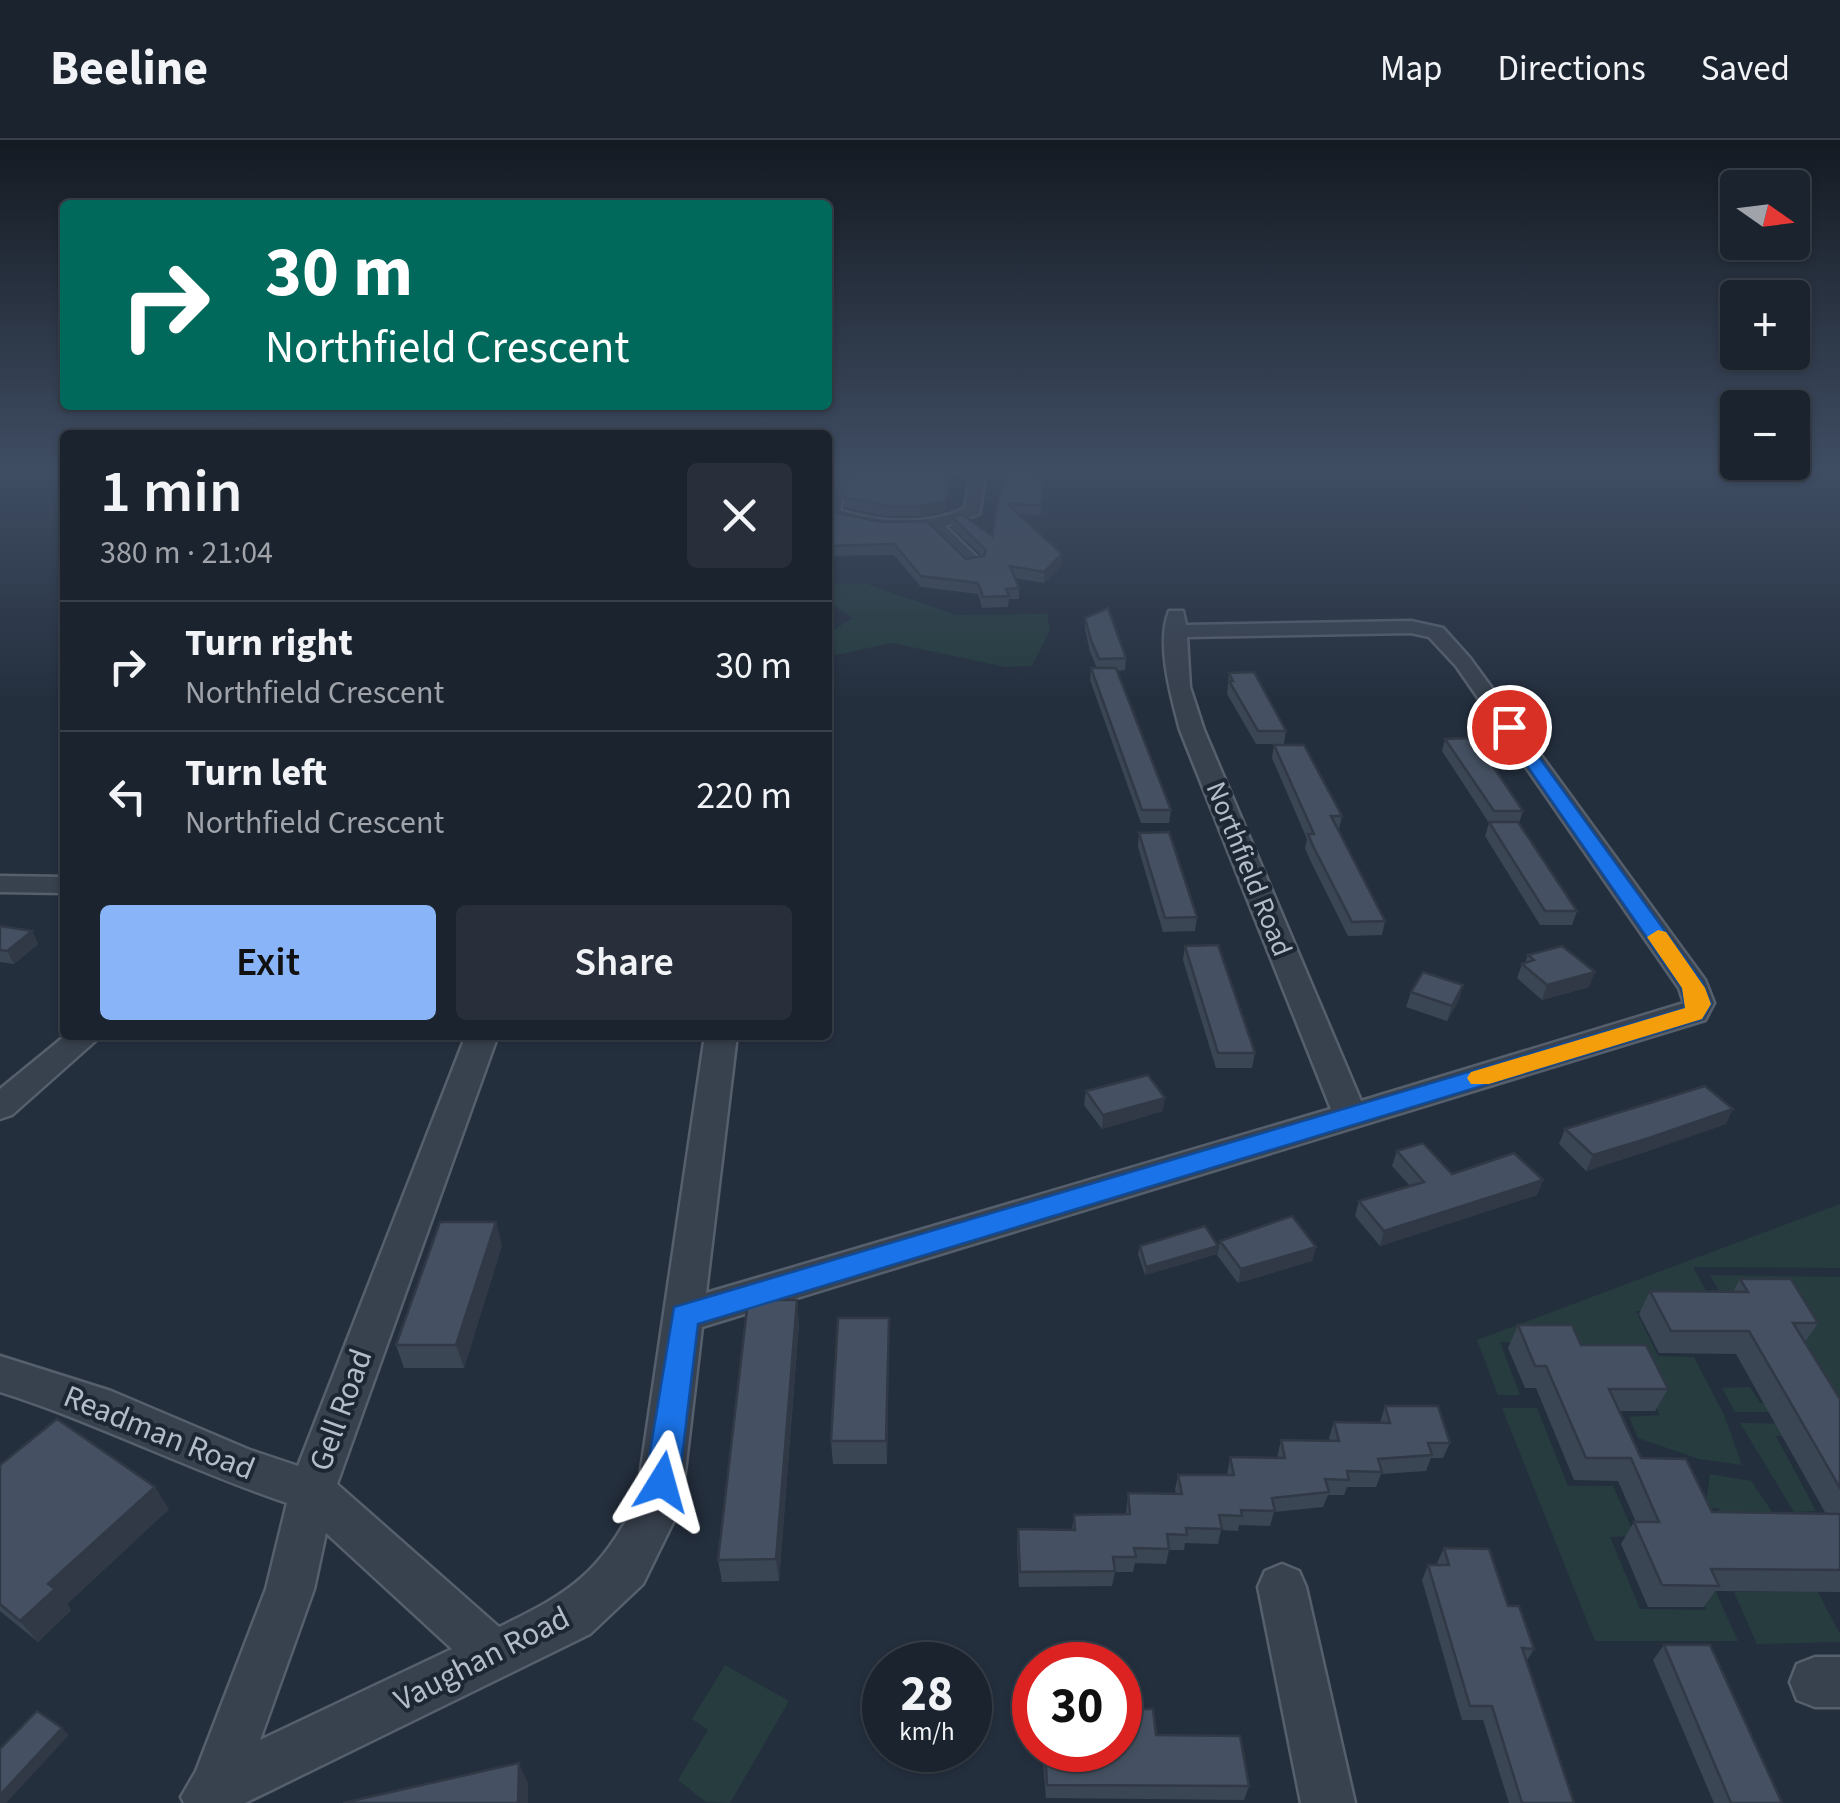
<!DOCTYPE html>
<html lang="en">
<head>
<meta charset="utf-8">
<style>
  :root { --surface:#1b232e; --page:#282f3a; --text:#f1f3f6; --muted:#a0a4aa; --line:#39404a; --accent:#8ab4f8 }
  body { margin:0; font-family:"Source Sans 3",sans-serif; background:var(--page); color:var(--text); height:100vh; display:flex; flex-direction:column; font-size:38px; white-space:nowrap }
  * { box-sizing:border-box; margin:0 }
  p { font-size:32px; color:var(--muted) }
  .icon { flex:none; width:55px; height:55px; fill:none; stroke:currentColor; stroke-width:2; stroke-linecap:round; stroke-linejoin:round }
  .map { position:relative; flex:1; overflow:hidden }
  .sheet { position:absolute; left:60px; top:290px; width:772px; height:610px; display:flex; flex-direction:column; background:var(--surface); border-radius:10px; box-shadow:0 2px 8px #0004,0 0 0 2px var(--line) }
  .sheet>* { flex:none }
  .top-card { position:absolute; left:60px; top:60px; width:772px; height:210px; border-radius:10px; box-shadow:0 2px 8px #0004,0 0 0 2px var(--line); background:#00695c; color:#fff; overflow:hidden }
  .needle { width:65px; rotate:104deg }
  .tools { position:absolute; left:1720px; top:30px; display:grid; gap:20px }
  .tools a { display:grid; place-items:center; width:90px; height:90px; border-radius:10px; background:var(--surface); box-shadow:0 2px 8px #0004,0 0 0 2px var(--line); font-size:50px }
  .speed { position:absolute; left:862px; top:1502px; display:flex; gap:20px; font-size:50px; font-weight:700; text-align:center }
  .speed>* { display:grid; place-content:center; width:130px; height:130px; border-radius:50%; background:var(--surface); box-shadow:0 2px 8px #0004,0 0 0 2px var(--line); line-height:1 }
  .speed small { font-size:25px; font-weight:400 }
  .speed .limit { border:15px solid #d22; background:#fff; color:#111 }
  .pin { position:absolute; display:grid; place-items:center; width:85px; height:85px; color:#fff; margin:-42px; border:5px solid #fff; border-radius:50%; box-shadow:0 2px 10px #0007 }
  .me { position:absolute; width:110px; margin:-55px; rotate:8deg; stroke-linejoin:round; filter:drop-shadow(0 0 8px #0008) }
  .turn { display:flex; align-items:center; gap:35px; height:210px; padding:0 40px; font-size:45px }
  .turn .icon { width:130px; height:130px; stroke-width:2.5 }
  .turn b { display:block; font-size:70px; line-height:85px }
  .round { display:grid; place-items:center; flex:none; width:105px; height:105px; border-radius:10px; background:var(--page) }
  .headline { display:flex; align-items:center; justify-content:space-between; height:170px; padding:0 40px }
  h1 { font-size:60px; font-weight:600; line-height:75px }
  .cta { display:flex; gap:20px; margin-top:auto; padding:20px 40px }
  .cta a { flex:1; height:115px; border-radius:10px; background:var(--accent); color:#111; font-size:40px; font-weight:600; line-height:115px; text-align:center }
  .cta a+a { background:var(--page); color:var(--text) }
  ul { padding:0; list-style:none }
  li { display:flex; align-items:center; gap:30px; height:130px; padding:0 40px; border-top:2px solid var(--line) }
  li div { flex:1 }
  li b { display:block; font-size:38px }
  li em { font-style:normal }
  header { display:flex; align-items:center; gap:60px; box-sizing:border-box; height:140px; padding:0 50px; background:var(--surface); border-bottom:2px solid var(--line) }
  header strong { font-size:48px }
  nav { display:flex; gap:55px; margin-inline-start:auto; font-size:35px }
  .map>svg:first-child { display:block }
</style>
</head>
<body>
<header>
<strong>Beeline</strong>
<nav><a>Map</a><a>Directions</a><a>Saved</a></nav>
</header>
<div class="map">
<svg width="1840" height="1663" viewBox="0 0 1840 1663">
  <rect width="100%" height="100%" fill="#242f3e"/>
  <g fill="#263c3f">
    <path d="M828,443L867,444L956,475L1047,474L1050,490L1032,526L1005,527L892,503L836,515L828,512V493L853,478L828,462Z"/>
    <path d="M1840,1064V1128L1693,1127L1717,1171H1636L1658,1216L1694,1217L1724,1275L1742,1325L1699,1319L1638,1298L1629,1277L1660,1275L1633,1220L1564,1203L1500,1202L1520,1255H1498L1477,1200Z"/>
    <path d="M1710,1135L1840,1137V1272H1735L1722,1248L1750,1247L1760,1263H1815L1724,1160Z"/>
    <path d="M1502,1268H1537L1568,1346H1613L1635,1396L1610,1397L1640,1469L1707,1470L1693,1437H1709L1738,1501H1595Z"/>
    <path d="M1740,1283L1840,1284L1837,1297L1776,1296L1816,1371L1794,1372Z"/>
    <path d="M1710,1334L1751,1341L1788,1395L1840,1494V1502L1757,1504L1734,1452L1814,1451L1730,1392L1718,1368L1705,1369Z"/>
    <path d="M725,1525L789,1561L730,1663L706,1662L678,1640L708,1590L692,1579Z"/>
  </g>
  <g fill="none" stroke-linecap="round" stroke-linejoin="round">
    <g stroke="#565f6c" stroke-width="5">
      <g id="minor">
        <path d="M834,328H850L840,370C876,383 930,386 965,368L971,328H987L979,374L945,386L983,423L968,427L928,388L883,389L828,377V347Z"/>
        <path d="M1169,471H1183L1186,485L1411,481L1443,488L1470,518L1705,840L1714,863L1705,880L702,1187L681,1366L643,1444L590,1494L245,1663H184L181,1657L196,1631L266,1449L287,1363C189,1330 98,1283 0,1252V1216L111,1251L250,1310L298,1326L466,895H498L337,1344L499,1487C572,1452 598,1434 636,1363L705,895H737L706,1153L1331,969L1180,590C1171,556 1156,504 1169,471ZM1411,493L1429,497L1456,526L1679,848L1684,863L1361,961L1204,590L1190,547L1187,497ZM326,1393L452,1509L260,1600L314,1449Z"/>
        <path d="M0,736L65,737V753L0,752Z"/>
        <path d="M66,895H102L12,975L0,979V949Z"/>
        <path d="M1282,1424L1299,1431L1306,1447L1355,1663H1301L1258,1447L1265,1431Z"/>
        <path d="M1815,1517H1840V1567H1815L1797,1560L1790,1542L1797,1524Z"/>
      </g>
    </g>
    <use href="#minor" fill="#38414e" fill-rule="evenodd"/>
  </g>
  <g fill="#3b4654">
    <path d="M850,328H970L966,337L952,336L945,371L919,376H886L844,367V357Z"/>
    <path d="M988,328H1034V333L1044,335L1041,375L1019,374L1062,414V425L1044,443L1015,438L1019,448V459H1009L1008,467L982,468L978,454L921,447L894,415L828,416V371L966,419L982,416L952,388V377L992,396L1002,338L989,337Z"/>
    <path d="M1085,478L1126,518L1125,530L1117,531L1171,670L1169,683H1141L1090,540L1091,528H1097L1090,512L1085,489Z"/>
    <path d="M1229,533L1286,591L1284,604H1256L1227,554Z"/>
    <path d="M1445,599L1523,671L1519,683L1577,771L1572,785H1540L1485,696L1489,683L1442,611Z"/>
    <path d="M1274,605L1342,676L1339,689H1338L1385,781L1382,795L1348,796L1310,720L1305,708L1307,699L1272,618Z"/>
    <path d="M1139,693L1197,777L1195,791L1163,792L1138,707Z"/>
    <path d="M0,786L32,791L38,804L14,824L0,822Z"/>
    <path d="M1185,806L1255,913L1252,928H1216L1183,820Z"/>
    <path d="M1528,815L1589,847L1542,860L1517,838L1522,824L1525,823Z"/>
    <path d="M1411,852L1459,860L1447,881L1406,867Z"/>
    <path d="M1086,951L1163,971L1102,989L1084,965Z"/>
    <path d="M1726,984L1642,1013L1586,1031L1559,1004L1565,989Z"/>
    <path d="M1397,1011L1452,1034L1543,1040L1537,1055L1380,1106L1355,1076L1359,1061L1410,1046L1392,1026Z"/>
    <path d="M1220,1101L1316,1107L1312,1121L1238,1143L1217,1115Z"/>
    <path d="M502,1105L464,1228H404L396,1205Z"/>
    <path d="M1140,1106L1217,1114L1145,1135L1138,1114Z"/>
    <path d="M1740,1139L1818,1183L1805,1202L1840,1259V1452L1715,1451L1704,1467H1648L1621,1404L1634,1382H1636L1618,1341L1574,1340L1536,1248H1525L1508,1208L1518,1185L1581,1205L1668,1249L1655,1271H1619L1641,1318L1712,1372L1826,1374L1736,1214L1659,1213L1639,1174L1650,1151L1733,1152Z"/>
    <path d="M799,1183L779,1441L722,1442L718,1420Z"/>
    <path d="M889,1201L887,1324H833L831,1301Z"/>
    <path d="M1385,1266L1450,1303L1443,1318H1431L1426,1331L1381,1334L1376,1347H1347L1344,1355H1328L1323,1367L1274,1372L1270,1386L1239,1385L1238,1391L1221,1390L1218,1404L1185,1403L1184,1410H1169L1166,1424L1135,1423L1133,1432H1115L1112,1446L1019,1447L1017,1404L1018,1389L1072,1390L1074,1375L1126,1374L1128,1353L1176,1354L1175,1350L1178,1335H1227L1230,1317L1277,1318L1281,1300L1330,1301L1329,1298L1334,1282L1380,1283Z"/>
    <path d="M0,1325L169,1369L67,1464L71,1470L38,1502L0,1471Z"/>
    <path d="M1444,1408L1508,1466L1534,1509L1526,1522L1574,1663H1509L1483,1580H1462L1422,1440L1428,1425H1438L1437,1423Z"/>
    <path d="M1664,1505L1782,1663H1714L1653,1520Z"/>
    <path d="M1156,1595L1249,1646L1244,1660L1046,1658L1042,1610H1120Z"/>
  </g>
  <g fill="#303945">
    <path d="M952,328L945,371L919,376V366Z"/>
    <path d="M1062,414V425L1044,443V432Z"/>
    <path d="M32,791L38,804L14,824L7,811Z"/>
    <path d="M1595,832L1589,847L1542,860L1547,845Z"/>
    <path d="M1463,845L1459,860L1447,881L1452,866Z"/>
    <path d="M1165,958L1163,971L1102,989L1103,975Z"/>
    <path d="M1733,969L1726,984L1642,1013L1586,1031L1593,1015Z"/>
    <path d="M1543,1040L1537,1055L1380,1106L1384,1091Z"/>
    <path d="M496,1082L502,1105L464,1228L456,1205Z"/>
    <path d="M1218,1106L1217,1114L1145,1135L1146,1127Z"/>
    <path d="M1316,1107L1312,1121L1238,1143L1241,1129Z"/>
    <path d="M797,1160L799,1183L779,1441L776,1419Z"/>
    <path d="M889,1178V1201L887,1324L886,1301Z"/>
    <path d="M155,1347L169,1369L67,1464L71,1470L38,1502L20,1481L48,1444Z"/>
    <path d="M62,1588L69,1595L6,1663H0V1655Z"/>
    <path d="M519,1623L528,1643V1663H518Z"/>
  </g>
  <g fill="#455162" stroke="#303945" stroke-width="2.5">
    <path d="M850,328H952L946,361L919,366H886L844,357Z"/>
    <path d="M989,328H1034V333L1044,335L1041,365L1007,364L1062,414L1044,432L1010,426L1019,448L1006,449L1009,456L983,457L978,443L921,436L894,404L828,406V371L882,382L927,381L966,419L984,416L986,410L952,377L962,374L992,396L1004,328Z"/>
    <path d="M1108,468L1126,518L1099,519L1091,500L1085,478Z"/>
    <path d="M1091,528H1116L1171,670H1142Z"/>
    <path d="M1254,532L1286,591H1258L1229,541H1233L1229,533Z"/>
    <path d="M1474,598L1523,671H1494L1445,599Z"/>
    <path d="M1274,605H1304L1342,676H1331L1385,781L1352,782L1313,706L1308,694H1314Z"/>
    <path d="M1489,682H1518L1577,771H1545Z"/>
    <path d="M1169,692L1197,777L1165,778L1139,693Z"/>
    <path d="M0,786L32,791L7,811L0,810Z"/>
    <path d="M1218,805L1255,913H1218L1185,806Z"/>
    <path d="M1562,806L1595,832L1547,845L1522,824L1534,820L1528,815Z"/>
    <path d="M1423,832L1463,845L1452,866L1411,852Z"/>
    <path d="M1148,935L1165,958L1103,975L1086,951Z"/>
    <path d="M1705,946L1733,969L1649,998L1593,1015L1565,989Z"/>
    <path d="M1423,1003L1452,1034L1514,1013L1543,1040L1384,1091L1359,1061L1424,1042L1397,1011Z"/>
    <path d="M1292,1076L1316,1107L1241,1129L1220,1101Z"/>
    <path d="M440,1082H496L456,1205H396Z"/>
    <path d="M1205,1086L1218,1106L1146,1127L1140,1106Z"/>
    <path d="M1740,1139H1791L1818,1183H1793L1840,1259V1348L1749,1191H1671L1650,1151L1748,1152Z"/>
    <path d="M748,1160H797L776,1419L718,1420Z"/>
    <path d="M838,1178H889L886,1301H831Z"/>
    <path d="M1518,1185H1572L1581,1205H1646L1668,1249H1609L1641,1318L1686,1319L1712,1372L1840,1374V1430L1711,1429L1719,1446L1662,1445L1634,1382H1659L1631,1318H1586L1546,1226H1535Z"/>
    <path d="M1385,1266H1438L1450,1303H1428L1432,1315L1378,1319L1382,1332L1347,1331L1349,1340L1325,1339L1329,1352L1272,1358L1275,1371L1241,1370L1242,1376L1219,1375L1222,1389L1186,1388L1187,1395L1167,1394L1169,1409L1134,1408L1136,1417H1113L1115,1431L1020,1432L1018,1389L1075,1390L1074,1375L1130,1374L1128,1353L1182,1354L1178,1335H1234L1230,1317L1285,1318L1281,1300L1339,1301L1334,1282L1390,1283Z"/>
    <path d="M57,1279L155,1347L48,1444L55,1449L20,1481L0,1464V1325Z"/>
    <path d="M1444,1408L1489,1409L1508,1466H1519L1534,1509L1522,1508L1574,1663H1522L1492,1566H1470L1428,1425H1449Z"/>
    <path d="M1664,1505H1710L1782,1663H1731Z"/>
    <path d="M1120,1569H1153L1156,1595L1240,1596L1249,1646L1047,1645L1045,1610H1120Z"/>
    <path d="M37,1571L62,1588L0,1655V1609Z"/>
    <path d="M519,1623L518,1663H343Z"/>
  </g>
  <linearGradient id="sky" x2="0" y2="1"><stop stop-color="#141a22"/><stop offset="0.59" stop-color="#3f4d63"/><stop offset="1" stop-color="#3f4d63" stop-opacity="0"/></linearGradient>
  <rect width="1840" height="560" fill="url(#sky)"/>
  <path fill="#1a73e8" stroke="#114b97" stroke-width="2.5" d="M1503,584H1515L1702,842L1711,864L1702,879L698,1184L679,1342L674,1352L662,1357L650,1352L645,1342L674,1167L1685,868L1682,848L1500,587Z"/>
  <path fill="#f59e0b" d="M1658,790L1666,792L1705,848L1711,864L1702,879L1489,944H1471L1467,938L1471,932L1685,868L1682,848L1647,797Z"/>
  <g text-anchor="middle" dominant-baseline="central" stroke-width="8" stroke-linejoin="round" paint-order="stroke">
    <g font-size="28" fill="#b4bcc9" stroke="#1d2633">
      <text transform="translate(1249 729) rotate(68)">Northfield Road</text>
    </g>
    <g font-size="32" fill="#b4bcc9" stroke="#1d2633">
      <text transform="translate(341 1270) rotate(-70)">Gell Road</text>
      <text transform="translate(159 1293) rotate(22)">Readman Road</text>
      <text transform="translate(482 1519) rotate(-27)">Vaughan Road</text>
    </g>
  </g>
</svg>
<div class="tools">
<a><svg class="needle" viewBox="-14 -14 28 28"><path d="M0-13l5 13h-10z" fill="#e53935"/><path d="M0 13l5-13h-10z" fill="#a0a4aa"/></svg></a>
<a>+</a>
<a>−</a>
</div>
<div class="speed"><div>28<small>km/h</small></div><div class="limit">30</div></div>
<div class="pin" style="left:1509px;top:587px;background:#d93025"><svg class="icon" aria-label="arrive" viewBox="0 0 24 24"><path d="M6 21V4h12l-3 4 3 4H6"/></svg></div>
<svg class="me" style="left:662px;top:1342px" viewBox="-20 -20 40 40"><path d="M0-17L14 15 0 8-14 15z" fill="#1a73e8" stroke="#fff" stroke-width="4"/></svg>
<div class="top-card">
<div class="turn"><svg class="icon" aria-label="right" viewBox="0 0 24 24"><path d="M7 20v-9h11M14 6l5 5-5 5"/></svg><div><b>30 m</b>Northfield Crescent</div></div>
</div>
<section class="sheet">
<div class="headline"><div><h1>1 min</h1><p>380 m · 21:04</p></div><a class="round"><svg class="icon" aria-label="close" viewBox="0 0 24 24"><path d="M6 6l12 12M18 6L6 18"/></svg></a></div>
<ul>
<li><svg class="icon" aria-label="right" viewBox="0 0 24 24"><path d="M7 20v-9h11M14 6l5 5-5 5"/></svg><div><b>Turn right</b><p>Northfield Crescent</p></div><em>30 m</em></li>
<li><svg class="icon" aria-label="left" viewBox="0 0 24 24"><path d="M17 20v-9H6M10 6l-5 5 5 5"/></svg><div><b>Turn left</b><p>Northfield Crescent</p></div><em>220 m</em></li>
</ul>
<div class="cta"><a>Exit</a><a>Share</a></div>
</section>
</div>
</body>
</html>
